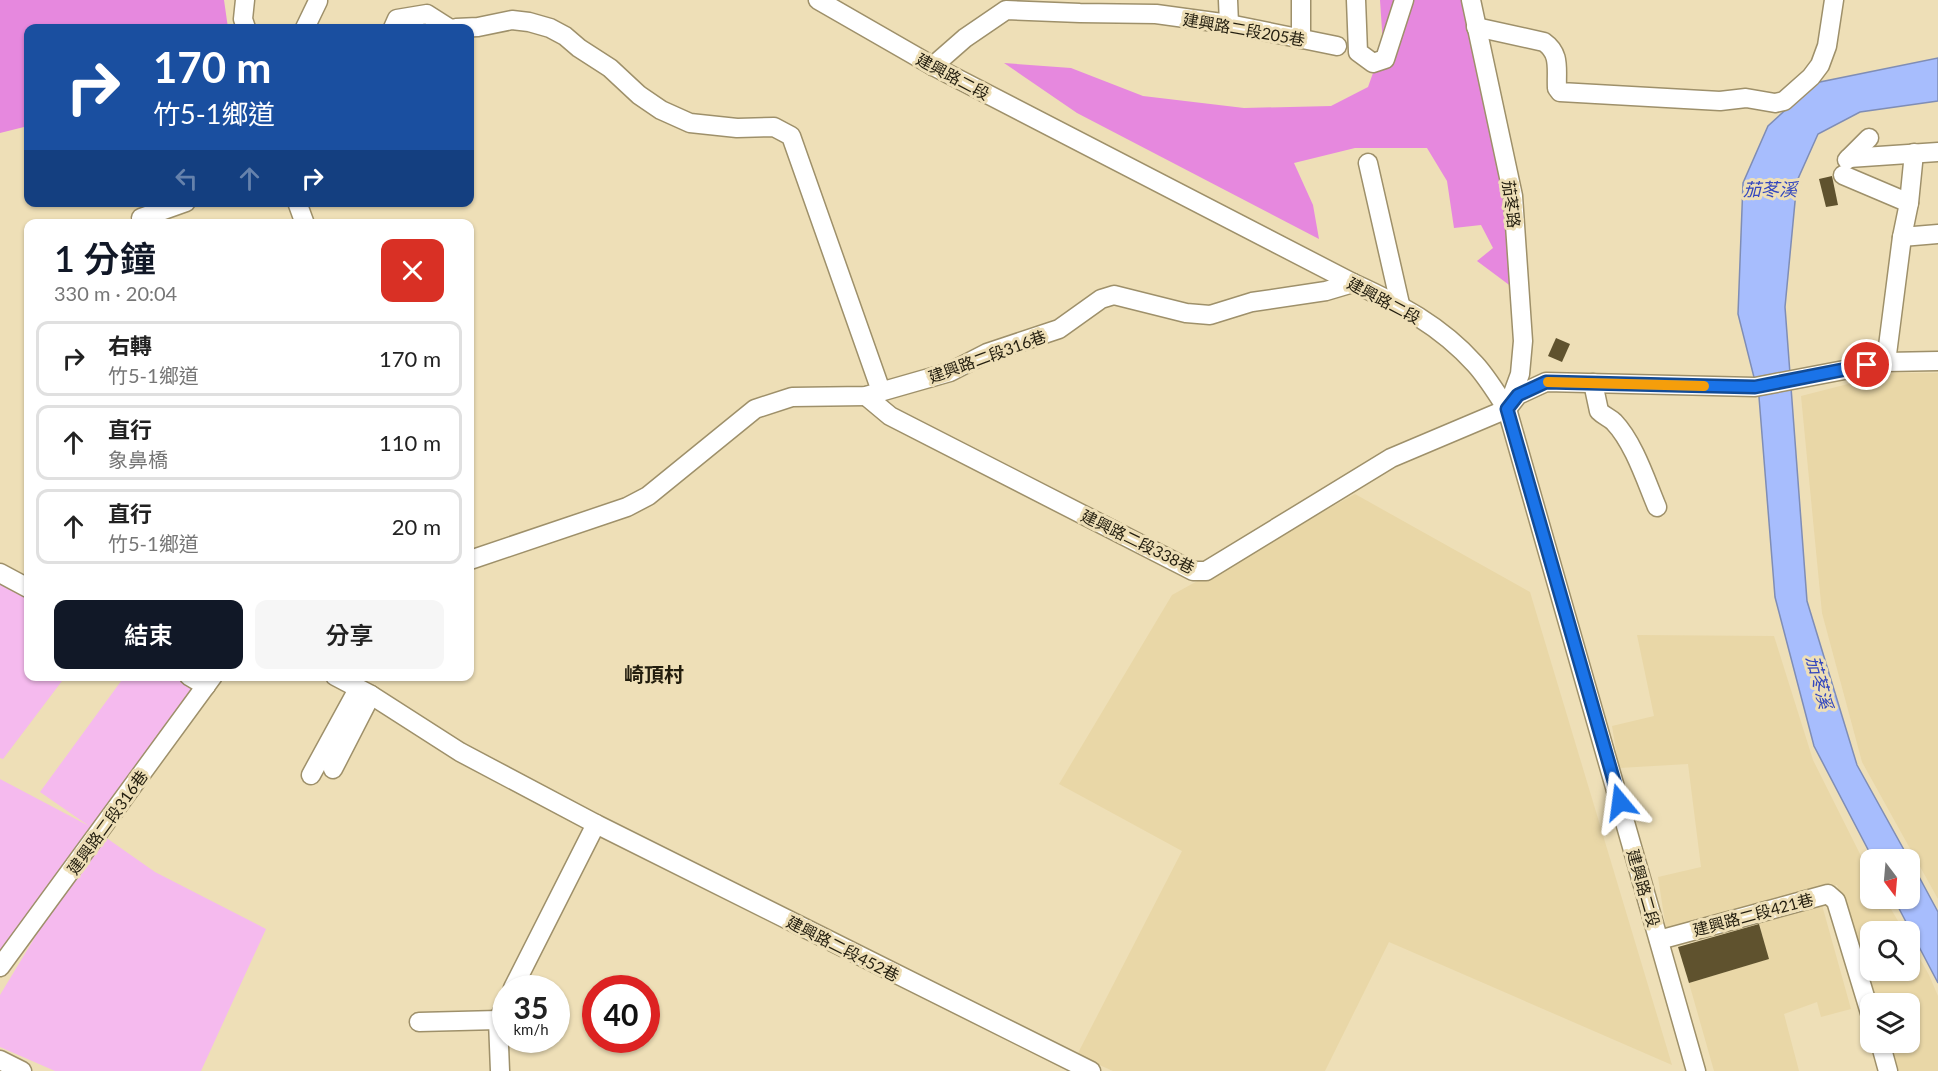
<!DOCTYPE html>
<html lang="zh-TW">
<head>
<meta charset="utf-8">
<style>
  :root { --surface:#fff; --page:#f6f6f6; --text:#222; --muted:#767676; --line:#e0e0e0; --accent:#111827 }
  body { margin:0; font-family:Lato,"Noto Sans TC",sans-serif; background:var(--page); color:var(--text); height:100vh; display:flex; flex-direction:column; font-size:22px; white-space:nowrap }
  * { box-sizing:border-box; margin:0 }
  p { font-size:20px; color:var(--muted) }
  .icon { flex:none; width:33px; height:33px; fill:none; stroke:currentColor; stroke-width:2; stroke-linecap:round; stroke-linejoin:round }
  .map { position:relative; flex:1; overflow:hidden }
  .drawer { position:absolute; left:24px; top:219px; width:450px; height:462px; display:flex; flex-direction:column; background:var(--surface); border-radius:12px; box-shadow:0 2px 4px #0004 }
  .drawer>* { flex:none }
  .hud { position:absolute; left:24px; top:24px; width:450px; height:183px; border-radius:12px; box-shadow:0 2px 4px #0004; background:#1a4fa0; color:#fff; overflow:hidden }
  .needle { width:39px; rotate:164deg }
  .fabs { position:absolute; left:1860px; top:849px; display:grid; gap:12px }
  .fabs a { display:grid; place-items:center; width:60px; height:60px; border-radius:12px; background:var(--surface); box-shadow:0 2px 4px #0004; font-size:30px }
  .speed { position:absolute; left:492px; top:975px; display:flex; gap:12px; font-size:30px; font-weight:700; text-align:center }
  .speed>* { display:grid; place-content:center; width:78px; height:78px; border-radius:50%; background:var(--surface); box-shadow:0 2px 4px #0004; line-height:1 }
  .speed small { font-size:15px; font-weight:400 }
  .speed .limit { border:9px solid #d22; background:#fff; color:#111 }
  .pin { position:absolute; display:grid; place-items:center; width:51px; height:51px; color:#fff; margin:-26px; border:3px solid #fff; border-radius:50%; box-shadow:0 2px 6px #0007 }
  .me { position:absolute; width:66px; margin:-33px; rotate:344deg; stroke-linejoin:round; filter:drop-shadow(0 0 4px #0008) }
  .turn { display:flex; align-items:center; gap:21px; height:126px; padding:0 30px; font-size:27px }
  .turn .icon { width:78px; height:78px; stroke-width:2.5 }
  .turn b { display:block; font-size:42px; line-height:51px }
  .lanes { display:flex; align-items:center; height:57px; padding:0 30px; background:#0003; justify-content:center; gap:30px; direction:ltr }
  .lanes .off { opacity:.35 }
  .round { display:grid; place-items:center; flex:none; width:63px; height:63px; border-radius:12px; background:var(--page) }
  .overview { display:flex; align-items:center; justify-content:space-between; height:102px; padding:0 30px }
  h1 { font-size:36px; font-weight:600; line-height:45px; color:var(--accent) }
  .cta { display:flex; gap:12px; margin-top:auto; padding:12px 30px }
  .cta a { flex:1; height:69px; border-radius:12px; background:var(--accent); color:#fff; font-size:24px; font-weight:600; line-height:69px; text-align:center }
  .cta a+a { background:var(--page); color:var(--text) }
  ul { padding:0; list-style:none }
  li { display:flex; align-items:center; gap:18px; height:75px; margin:0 12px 9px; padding:0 18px; border:3px solid var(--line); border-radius:12px }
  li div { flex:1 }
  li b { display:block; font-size:22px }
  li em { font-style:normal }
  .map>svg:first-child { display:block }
</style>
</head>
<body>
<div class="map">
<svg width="1938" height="1071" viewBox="0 0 1938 1071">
  <rect width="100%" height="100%" fill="#eedfb7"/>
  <g fill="#e9d7a7">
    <path d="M1891,373H1938V899L1862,762L1822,613L1801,396Z"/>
    <path d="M1355,494L1530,592L1672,1065L1389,942L1325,1071H1113L1077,1055L1182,851L1059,784L1172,595Z"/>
    <path d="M1637,635L1774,636L1813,760L1870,874V898L1885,899L1904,931L1870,932V970H1910V941L1929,975L1938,996V1071H1896L1887,1043L1910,1042V1004L1875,1003L1837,885L1666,929L1658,877L1701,867L1688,764L1619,768L1612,726L1654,716Z"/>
    <path d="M1822,905L1851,1009L1821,1017L1817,1002L1784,1014L1799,1071H1714L1689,983L1768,959L1759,922Z"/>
  </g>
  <g fill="#f5baee">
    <path d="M0,569L28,585V676L65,677L3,759L0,758Z"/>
    <path d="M124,677H190L206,686L98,832L155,872L266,929L201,1071H55L0,1047V995L93,841L0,966V779L89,826L40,792Z"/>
  </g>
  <g fill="#e688de">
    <path d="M0,0H224L228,28H28V126L0,133Z"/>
    <path d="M1380,0H1464L1528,299L1477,261L1493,248L1481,225L1454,228L1447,181L1427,148H1355L1294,163L1313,205L1319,239L1077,113L1004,63L1071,68L1143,96L1244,108L1331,106L1368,87L1383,45Z"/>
  </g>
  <g fill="#a7bdfd" stroke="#7f8db5" stroke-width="1.5">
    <path d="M1938,58V101L1860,112L1818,134L1797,181L1785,307L1807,601L1857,765L1909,859H1873L1814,746L1775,597L1759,397L1738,314L1743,183L1768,126L1815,83Z"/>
    <path d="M1910,860L1938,912V983L1894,899L1910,898Z"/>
  </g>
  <g fill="#5f522e">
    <path d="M1832,176L1838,205L1826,207L1819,179Z"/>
    <path d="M1556,338L1570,344L1562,362L1548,356Z"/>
    <path d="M1759,924L1769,959L1689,983L1678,947Z"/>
  </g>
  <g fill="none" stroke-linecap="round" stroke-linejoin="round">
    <g stroke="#9e906a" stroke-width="21">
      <g id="minor">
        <path d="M245,0L243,19L246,28"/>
        <path d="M818,0L933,66L1353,283C1399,304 1440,325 1475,364C1487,377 1497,394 1507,409L1696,1071"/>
        <path d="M1228,0L1229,24"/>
        <path d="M1301,0V39"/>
        <path d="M1356,0L1358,52L1373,63L1385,59L1404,0"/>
        <path d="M1471,0L1513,196L1523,341L1520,374L1509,404"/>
        <path d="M1476,27L1544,42C1561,54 1556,69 1557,88L1560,92L1720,101L1746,98L1775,103L1784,101L1811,77L1820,65L1827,46L1834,0"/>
        <path d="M305,28L318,1"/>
        <path d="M393,28L397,19L427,14L449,28"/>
        <path d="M456,28L478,27L512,20L529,22L550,28L565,36L579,48L610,68L639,95L661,110L690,123L737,128L774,127L791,136L881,391"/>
        <path d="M933,66L965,38L1006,10L1080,13L1156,14L1229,24L1337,46"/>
        <path d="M1849,158L1938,152"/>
        <path d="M1847,160L1869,138"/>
        <path d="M1368,163L1400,304"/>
        <path d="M1843,175L1909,203"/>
        <path d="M297,202L305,224"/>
        <path d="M141,218L186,202"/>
        <path d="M1902,237L1938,234"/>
        <path d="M1886,362L1902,237L1909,203L1914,153"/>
        <path d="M1593,383L1599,411C1604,416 1610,418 1614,422C1634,443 1646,481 1657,507"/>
        <path d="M866,396L890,416L1193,571H1206L1391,458L1507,409L1518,395L1546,382L1755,387L1886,362L1938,361"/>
        <path d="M470,560L627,507L648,496L755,409L792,397L866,396L950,372L987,353L1059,329L1101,299L1114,295L1186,313L1210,315L1252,302L1326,291L1353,283"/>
        <path d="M0,573L28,588"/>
        <path d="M189,676L206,686"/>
        <path d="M335,676L371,695L460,752L596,824L1091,1071"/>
        <path d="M333,769L371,695"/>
        <path d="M311,775L358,689"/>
        <path d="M1659,940L1828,894L1836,901L1870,1013"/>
        <path d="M0,967L213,676"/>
        <path d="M513,988L596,824"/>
        <path d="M419,1022L498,1020"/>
        <path d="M1880,1042L1888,1071"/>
        <path d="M0,1060L22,1071"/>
        <path d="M500,1071L498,1020L506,1004"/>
      </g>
    </g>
    <use href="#minor" stroke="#fff" stroke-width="18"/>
  </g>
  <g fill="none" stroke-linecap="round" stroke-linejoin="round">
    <g stroke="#114b97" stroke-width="15">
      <path id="route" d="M1620,802L1507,409L1518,395L1546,382L1755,387L1867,365"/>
    </g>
    <use href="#route" stroke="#1a73e8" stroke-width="10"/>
    <path stroke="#f59e0b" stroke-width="10" d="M1548,382L1704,386"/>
  </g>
  <g text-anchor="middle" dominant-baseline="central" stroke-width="6" stroke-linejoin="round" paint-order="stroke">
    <g font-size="16" fill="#221d0e" stroke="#eedfb7">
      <text transform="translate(1244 29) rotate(10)">建興路二段205巷</text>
      <text transform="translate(953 76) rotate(28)">建興路二段</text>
      <text transform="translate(1512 204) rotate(83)">茄苳路</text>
      <text transform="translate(1384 300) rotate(28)">建興路二段</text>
      <text transform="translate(987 356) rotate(-20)">建興路二段316巷</text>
      <text transform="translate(1138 541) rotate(26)">建興路二段338巷</text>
      <text transform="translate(107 822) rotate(-54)">建興路二段316巷</text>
      <text transform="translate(1644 888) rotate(74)">建興路二段</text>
      <text transform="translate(1753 914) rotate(-15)">建興路二段421巷</text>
      <text transform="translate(843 948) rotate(27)">建興路二段452巷</text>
    </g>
    <g font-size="18" font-style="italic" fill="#3347be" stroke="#eedfb7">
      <text x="1770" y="189">茄苳溪</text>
      <text transform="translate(1820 682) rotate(75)">茄苳溪</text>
    </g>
    <g font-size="20" font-weight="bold" fill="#221d0e" stroke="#eedfb7">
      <text x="654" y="674">崎頂村</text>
    </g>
  </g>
</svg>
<div class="fabs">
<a><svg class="needle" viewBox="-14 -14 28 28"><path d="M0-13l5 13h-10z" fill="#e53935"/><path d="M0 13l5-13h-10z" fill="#767676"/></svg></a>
<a><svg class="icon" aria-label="search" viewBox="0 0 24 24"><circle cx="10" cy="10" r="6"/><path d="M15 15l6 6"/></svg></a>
<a><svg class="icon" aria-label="layers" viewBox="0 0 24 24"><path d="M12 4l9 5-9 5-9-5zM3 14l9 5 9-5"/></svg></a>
</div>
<div class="speed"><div>35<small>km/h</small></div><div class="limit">40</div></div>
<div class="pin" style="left:1867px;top:365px;background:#d93025"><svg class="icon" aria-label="arrive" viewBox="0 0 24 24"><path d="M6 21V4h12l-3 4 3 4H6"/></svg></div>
<svg class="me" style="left:1620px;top:802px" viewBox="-20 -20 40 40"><path d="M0-17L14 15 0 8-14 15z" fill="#1a73e8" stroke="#fff" stroke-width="4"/></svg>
<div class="hud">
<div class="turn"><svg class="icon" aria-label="right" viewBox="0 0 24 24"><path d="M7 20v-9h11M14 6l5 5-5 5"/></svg><div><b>170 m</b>竹5-1鄉道</div></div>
<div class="lanes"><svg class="icon off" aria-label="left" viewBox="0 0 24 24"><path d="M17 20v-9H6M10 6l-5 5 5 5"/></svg><svg class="icon off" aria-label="ahead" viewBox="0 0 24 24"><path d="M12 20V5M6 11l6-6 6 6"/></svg><svg class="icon" aria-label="right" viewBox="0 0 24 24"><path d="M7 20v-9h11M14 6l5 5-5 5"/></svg></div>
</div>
<section class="drawer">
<div class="overview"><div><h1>1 分鐘</h1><p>330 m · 20:04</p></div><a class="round" style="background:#d93025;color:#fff"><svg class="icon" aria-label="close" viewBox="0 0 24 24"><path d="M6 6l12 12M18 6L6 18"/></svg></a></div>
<ul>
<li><svg class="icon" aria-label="right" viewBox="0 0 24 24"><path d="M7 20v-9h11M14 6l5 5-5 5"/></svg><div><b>右轉</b><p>竹5-1鄉道</p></div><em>170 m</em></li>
<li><svg class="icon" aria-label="ahead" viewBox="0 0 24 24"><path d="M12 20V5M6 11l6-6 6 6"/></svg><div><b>直行</b><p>象鼻橋</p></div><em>110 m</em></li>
<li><svg class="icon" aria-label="ahead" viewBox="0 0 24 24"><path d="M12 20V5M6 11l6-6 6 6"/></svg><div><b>直行</b><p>竹5-1鄉道</p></div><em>20 m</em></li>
</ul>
<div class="cta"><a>結束</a><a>分享</a></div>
</section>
</div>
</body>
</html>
